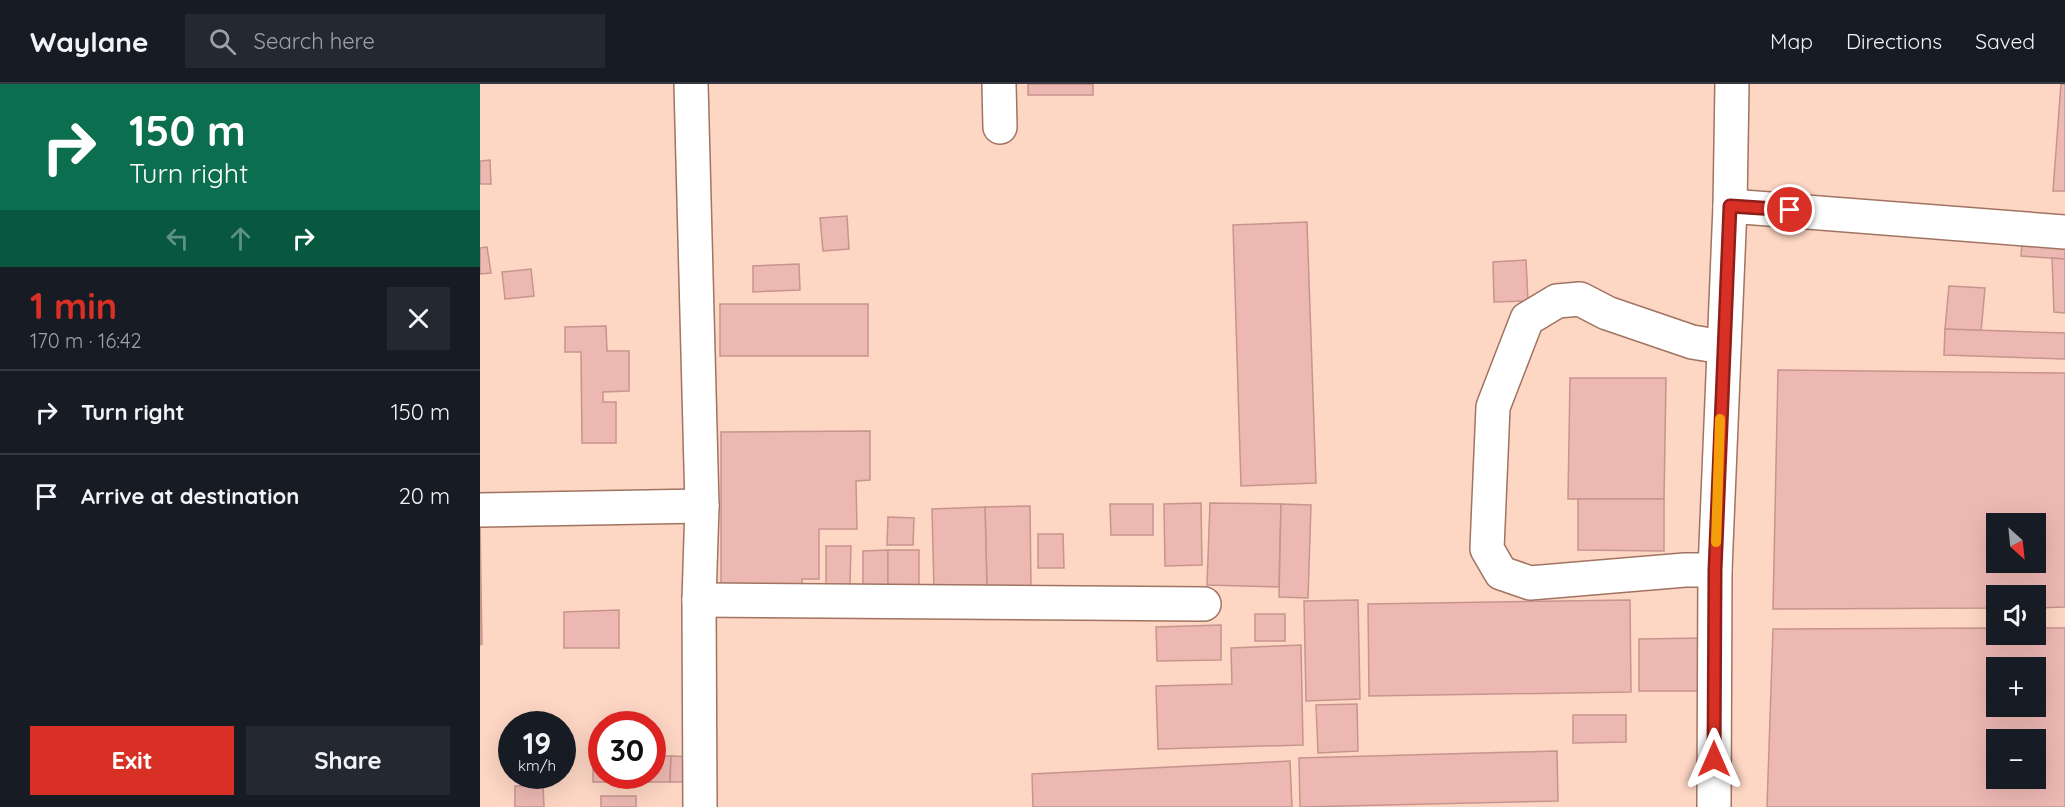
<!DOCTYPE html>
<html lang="en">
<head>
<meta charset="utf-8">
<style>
  :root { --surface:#171b24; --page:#242831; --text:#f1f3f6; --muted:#9ea1a6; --line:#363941; --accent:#d93025 }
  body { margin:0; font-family:Quicksand,sans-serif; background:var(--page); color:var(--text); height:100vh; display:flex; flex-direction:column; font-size:22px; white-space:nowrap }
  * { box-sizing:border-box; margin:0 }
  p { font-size:20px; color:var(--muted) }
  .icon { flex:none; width:33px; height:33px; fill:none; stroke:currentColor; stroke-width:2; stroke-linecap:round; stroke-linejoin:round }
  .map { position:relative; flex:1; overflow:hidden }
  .drawer { display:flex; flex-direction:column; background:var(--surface); width:480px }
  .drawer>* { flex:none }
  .top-card { background:#0b6e4f; color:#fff; overflow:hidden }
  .needle { width:39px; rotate:153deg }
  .fabs { position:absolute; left:1506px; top:429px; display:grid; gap:12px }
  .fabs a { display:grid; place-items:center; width:60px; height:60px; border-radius:0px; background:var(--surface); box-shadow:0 6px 24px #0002; font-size:30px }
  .speed { position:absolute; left:18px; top:627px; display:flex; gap:12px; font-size:30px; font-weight:700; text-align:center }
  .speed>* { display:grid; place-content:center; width:78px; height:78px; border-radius:50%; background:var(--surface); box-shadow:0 6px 24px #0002; line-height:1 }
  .speed small { font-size:15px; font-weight:400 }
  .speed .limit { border:9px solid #d22; background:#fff; color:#111 }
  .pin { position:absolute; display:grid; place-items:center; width:51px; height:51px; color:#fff; margin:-26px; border:3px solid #fff; border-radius:50%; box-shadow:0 2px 6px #0007 }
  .me { position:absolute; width:66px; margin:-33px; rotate:0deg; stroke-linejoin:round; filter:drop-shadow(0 0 4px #0008) }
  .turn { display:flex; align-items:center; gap:21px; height:126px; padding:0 30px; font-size:27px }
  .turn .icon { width:78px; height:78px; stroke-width:2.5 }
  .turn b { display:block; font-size:42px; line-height:51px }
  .lanes { display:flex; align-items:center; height:57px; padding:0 30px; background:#0003; justify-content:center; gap:30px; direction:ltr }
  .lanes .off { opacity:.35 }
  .round { display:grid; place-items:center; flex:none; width:63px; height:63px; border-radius:0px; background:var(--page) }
  .overview { display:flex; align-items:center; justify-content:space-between; height:102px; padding:0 30px }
  h1 { font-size:36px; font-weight:700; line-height:45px; color:var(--accent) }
  .action { display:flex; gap:12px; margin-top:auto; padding:12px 30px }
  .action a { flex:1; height:69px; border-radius:0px; background:var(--accent); color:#fff; font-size:24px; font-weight:700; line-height:69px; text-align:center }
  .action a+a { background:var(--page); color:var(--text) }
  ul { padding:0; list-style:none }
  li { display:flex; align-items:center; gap:18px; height:84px; padding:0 30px; border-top:2px solid var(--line) }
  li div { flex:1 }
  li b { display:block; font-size:22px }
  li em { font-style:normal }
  header { display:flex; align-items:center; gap:36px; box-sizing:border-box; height:84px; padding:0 30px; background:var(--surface); border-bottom:2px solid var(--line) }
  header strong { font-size:28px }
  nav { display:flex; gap:33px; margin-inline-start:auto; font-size:21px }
  .search { width:420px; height:54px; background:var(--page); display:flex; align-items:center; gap:15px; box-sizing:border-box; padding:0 21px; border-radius:0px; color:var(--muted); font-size:22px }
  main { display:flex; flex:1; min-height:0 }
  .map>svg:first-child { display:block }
</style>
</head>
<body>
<header>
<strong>Waylane</strong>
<div class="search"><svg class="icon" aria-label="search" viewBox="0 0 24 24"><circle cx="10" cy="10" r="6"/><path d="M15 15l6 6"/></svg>Search here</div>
<nav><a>Map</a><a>Directions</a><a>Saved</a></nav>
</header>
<main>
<section class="drawer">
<div class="top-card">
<div class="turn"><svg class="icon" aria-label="right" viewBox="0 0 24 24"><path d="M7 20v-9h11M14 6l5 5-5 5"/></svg><div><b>150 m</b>Turn right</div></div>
<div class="lanes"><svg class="icon off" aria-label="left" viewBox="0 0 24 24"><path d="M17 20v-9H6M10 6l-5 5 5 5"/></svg><svg class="icon off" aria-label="ahead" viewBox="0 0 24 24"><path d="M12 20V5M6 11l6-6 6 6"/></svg><svg class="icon" aria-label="right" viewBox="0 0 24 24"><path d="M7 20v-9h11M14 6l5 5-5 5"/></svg></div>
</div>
<div class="overview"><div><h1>1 min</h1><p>170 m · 16:42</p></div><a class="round"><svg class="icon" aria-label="close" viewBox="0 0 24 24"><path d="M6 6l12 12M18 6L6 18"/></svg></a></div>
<ul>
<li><svg class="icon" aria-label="right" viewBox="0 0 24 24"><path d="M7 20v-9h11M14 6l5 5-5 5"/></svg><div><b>Turn right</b></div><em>150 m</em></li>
<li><svg class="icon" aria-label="arrive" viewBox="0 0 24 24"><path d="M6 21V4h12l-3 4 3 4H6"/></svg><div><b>Arrive at destination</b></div><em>20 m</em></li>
</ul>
<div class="action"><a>Exit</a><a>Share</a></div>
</section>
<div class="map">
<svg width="1585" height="723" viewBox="0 0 1585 723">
  <rect width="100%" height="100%" fill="#fdd6c4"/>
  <g fill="#edb8b2" stroke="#c7948e" stroke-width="1.5" fill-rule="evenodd">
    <rect x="548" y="0" width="65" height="11"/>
    <path d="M1581,0H1585V107H1573Z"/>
    <path d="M10,76L11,100H0V77Z"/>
    <path d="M367,132L369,165L343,167L340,134Z"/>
    <path d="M827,138L836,399L761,402L753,141Z"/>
    <path d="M1543,147L1585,150V175L1541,172Z"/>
    <path d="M7,163L11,189L0,190V164Z"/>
    <path d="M1572,174L1585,175V229L1574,228Z"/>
    <path d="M1046,176L1048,217L1014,218L1013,178Z"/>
    <path d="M319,180L320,206L273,208V182Z"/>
    <path d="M51,185L54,212L25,215L22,188Z"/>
    <path d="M1469,202L1505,204L1501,248L1465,245Z"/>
    <rect x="240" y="220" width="148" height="52"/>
    <path d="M126,242L127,267H149V307L123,308V318H136V359H102L101,268H85V243Z"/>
    <path d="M1465,245L1585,249V275L1464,271Z"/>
    <path d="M1298,286L1585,289V523L1556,524V512H1516V524L1293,525ZM1516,440H1556V478H1516Z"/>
    <path d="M1090,294H1186L1184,415H1088Z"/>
    <path d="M390,347V396L376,397L377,445H339V495H322V510L241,511V348Z"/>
    <path d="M1098,415H1184V467L1098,466Z"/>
    <path d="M721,419L722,481L685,482L684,420Z"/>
    <path d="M730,419L801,420L799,503L727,501Z"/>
    <path d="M630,420H673V451H631Z"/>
    <path d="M801,420L831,421L828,514L799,513Z"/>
    <path d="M550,422L551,504L507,506L505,423Z"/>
    <path d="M505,423L507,506L454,507L452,425Z"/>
    <path d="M408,433L434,434L433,461H407Z"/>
    <path d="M0,439L2,560L0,561Z"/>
    <path d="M558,450H583L584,484H558Z"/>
    <path d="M346,462H371L370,501H346Z"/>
    <path d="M408,466V506H383V467Z"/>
    <rect x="408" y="466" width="31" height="40"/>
    <path d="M878,516L880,615L826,617L824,517Z"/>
    <path d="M1150,516L1151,608L889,612L888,520Z"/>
    <path d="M139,526V564H84V528Z"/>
    <rect x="775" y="530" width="30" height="27"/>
    <path d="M741,541V576L677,577L676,543Z"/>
    <path d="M1516,544V550H1556V544H1585V723H1287L1293,545ZM1516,584H1556V622H1516ZM1516,656H1556V694H1516Z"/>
    <path d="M1223,554V607H1159V555Z"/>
    <path d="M821,561L823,661L678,665L676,602L752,600L751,564Z"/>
    <path d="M877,620L878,667L838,669L836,621Z"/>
    <path d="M1093,631H1146V658L1093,659Z"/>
    <path d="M1077,667L1078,717L820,723L819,674Z"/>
    <path d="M113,672H122V692H134V698H113Z"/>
    <path d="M172,672H191L190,698H168V692H172Z"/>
    <path d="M191,672L211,673V698H190Z"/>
    <path d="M810,677L812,723H553L552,690Z"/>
    <rect x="134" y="692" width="34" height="6"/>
    <path d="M63,701L64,723H35V702Z"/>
    <rect x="121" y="712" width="35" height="11"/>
  </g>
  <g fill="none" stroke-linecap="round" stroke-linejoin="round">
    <g stroke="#a07460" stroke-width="36">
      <g id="minor">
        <path d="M211,0L222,422L219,516L220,723"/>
        <path d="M519,0L520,43"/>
        <path d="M1250,122L1585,148"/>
        <path d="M0,426L222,422"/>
        <path d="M1235,486H1205L1050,499L1021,489L1007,465L1013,323L1047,235L1077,217L1100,215L1127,229L1212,258L1243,263"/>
        <path d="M219,516L724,520"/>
        <path d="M1234,723L1235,486L1250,122L1252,0"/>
      </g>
    </g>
    <use href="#minor" stroke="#fff" stroke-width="33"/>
  </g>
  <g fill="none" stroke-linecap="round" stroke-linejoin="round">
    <g stroke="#8d1f18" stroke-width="15">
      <path id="route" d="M1234,675L1235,486L1250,122L1310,126"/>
    </g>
    <use href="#route" stroke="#d93025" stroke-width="10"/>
    <path stroke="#f59e0b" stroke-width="10" d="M1236,458L1240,335"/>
  </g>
</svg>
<div class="fabs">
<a><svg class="needle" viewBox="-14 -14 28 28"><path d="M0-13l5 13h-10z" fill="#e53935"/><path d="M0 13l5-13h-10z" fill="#9ea1a6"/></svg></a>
<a><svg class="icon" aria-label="sound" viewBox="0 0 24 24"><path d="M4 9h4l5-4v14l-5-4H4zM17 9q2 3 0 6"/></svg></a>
<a>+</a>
<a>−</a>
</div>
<div class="speed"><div>19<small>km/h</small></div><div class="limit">30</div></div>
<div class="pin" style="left:1310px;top:126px;background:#d93025"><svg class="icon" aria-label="arrive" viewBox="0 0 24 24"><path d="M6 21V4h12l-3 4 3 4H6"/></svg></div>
<svg class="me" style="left:1234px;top:675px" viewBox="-20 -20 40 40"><path d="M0-17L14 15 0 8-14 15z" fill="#d93025" stroke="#fff" stroke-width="4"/></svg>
</div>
</main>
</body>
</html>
